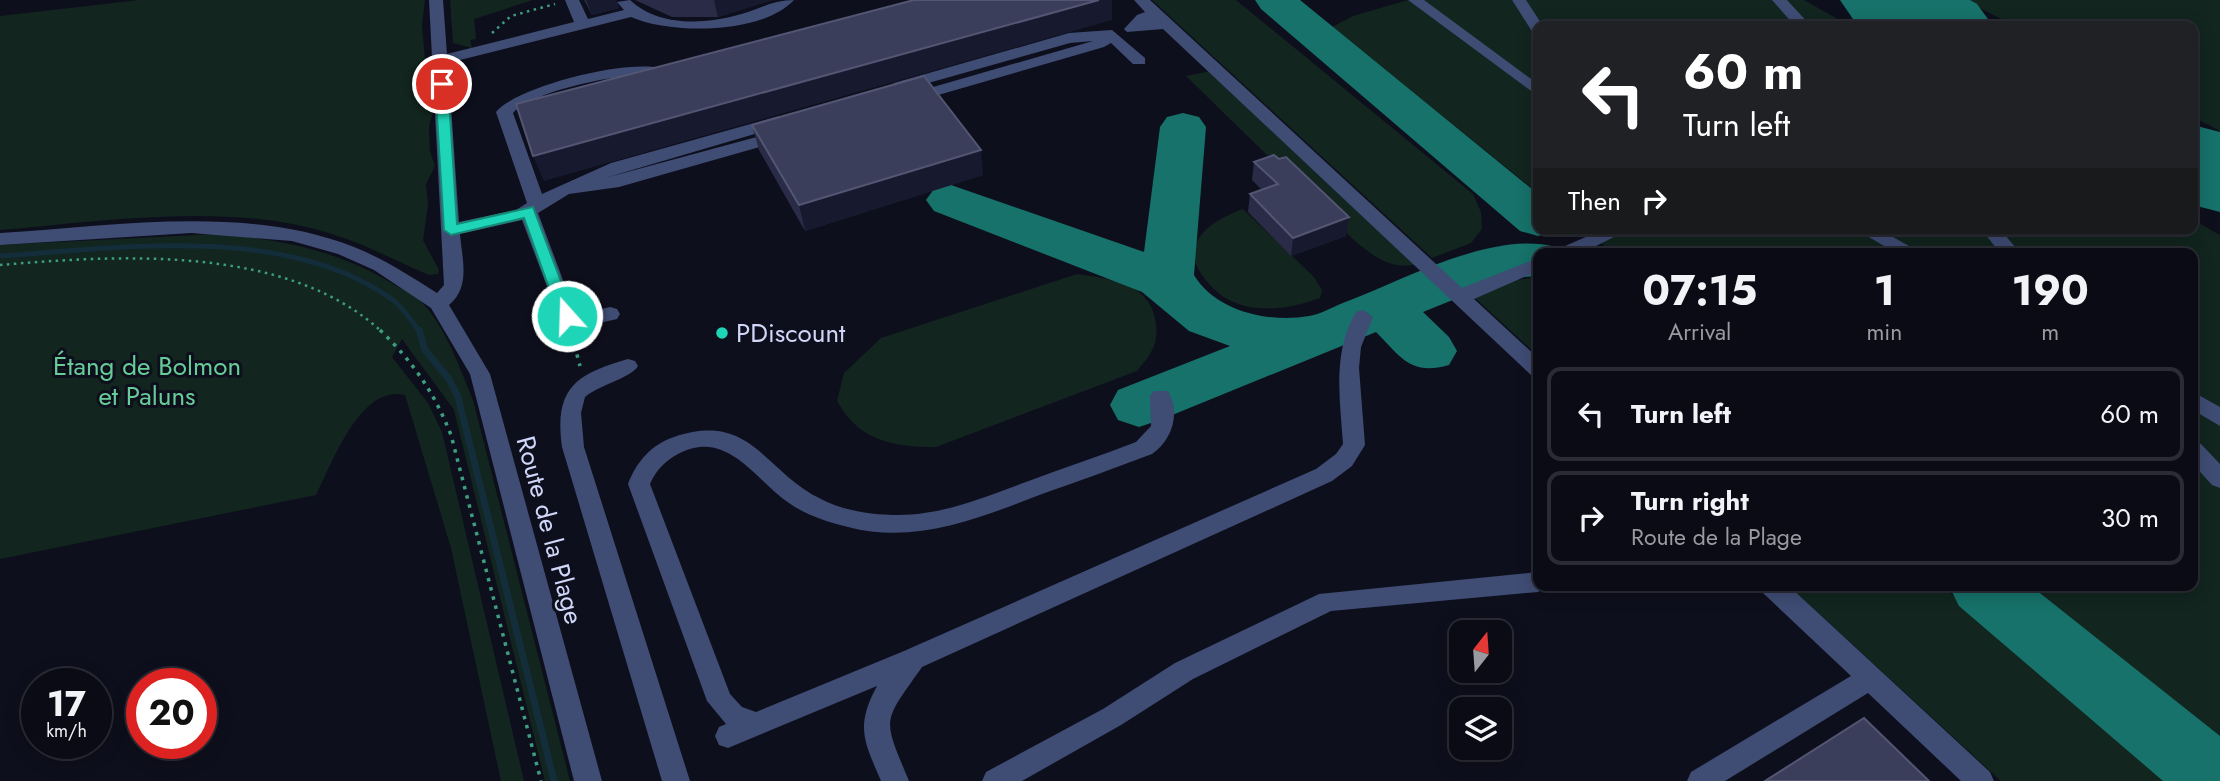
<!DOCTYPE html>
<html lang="en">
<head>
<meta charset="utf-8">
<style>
  :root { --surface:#0a0b15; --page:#13141e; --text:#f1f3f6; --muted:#999ba0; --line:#2a2b34 }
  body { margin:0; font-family:Jost,sans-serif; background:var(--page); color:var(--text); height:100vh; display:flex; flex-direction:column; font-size:26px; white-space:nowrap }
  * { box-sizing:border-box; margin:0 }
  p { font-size:23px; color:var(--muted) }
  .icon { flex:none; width:38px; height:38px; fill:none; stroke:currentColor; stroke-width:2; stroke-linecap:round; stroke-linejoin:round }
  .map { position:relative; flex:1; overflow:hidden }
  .details { position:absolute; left:1533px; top:248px; width:665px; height:343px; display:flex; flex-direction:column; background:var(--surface); border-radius:14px; box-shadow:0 4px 18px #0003,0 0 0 2px var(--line) }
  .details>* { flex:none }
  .guide { position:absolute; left:1533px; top:21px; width:665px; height:214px; border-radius:14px; box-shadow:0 4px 18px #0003,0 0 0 2px var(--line); background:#202124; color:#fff; overflow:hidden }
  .needle { width:46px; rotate:17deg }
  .tools { position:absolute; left:1449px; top:620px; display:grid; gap:14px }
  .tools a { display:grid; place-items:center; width:63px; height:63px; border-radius:14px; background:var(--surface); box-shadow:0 4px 18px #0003,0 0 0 2px var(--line); font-size:35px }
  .speed { position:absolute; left:21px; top:668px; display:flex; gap:14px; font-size:35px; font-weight:700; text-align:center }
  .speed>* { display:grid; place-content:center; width:91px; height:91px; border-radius:50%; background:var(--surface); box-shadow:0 4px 18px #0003,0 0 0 2px var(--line); line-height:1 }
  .speed small { font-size:18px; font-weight:400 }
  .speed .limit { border:10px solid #d22; background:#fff; color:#111 }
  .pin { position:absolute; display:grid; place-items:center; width:60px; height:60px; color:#fff; margin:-30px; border:4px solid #fff; border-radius:50%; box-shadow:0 2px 7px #0007 }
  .me { position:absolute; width:77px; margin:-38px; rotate:340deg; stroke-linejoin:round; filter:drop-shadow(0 0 5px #0008) }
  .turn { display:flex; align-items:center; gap:24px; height:147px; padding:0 35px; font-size:32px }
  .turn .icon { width:91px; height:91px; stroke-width:2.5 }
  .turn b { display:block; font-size:49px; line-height:60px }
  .then { display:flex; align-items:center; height:66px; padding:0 35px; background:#0003; gap:14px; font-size:26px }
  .eta { display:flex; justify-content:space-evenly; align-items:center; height:119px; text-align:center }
  .eta b { font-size:42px; font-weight:700; line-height:49px }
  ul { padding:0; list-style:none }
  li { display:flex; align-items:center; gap:21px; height:94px; margin:0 14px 10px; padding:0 21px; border:4px solid var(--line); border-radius:14px }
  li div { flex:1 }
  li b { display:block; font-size:26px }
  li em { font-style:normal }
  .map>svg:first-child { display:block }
</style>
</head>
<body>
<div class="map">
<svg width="2220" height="781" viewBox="0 0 2220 781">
  <rect width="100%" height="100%" fill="#0e0f1c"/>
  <g fill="#12251f">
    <path d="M139,0H425L422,25L426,71L434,109L429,126L430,151L435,166L426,184L428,205L423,240L439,270L438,274L429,275C398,262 367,245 335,235C233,201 105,221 0,230V16Z"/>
    <path d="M450,0H533L474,19L476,39L470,40L472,48L453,43Z"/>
    <path d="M1152,0H1236L1473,194L1481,212L1482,229L1471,243L1432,258Z"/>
    <path d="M1408,0H1804L1850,26H1538V193L1332,27L1353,16Z"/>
    <path d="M1964,0H2220V131L2193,117V26H2015Z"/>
    <path d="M1211,71L1417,264C1392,271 1373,256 1355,241L1186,76Z"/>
    <path d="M1243,209L1314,277L1322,290L1320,298C1293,308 1259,314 1231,301C1219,296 1207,283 1200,272C1181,239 1215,219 1243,209Z"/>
    <path d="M2193,220L2220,235V738L2030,586H2193V254H1614L1584,229H2193Z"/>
    <path d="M215,234C278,239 338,250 393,284C402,289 413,294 420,301C445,324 460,369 473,400L570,781H545L454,410L402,339L392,357L428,403L442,432L524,781H501L451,548L405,395C360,384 332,464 316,495L0,559V245Z"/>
    <path d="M1077,274C1108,279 1147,281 1155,318C1160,343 1152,353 1137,371L936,447C893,447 859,441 837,401L844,373L881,338Z"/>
    <path d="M1538,277V356L1474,297L1516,280Z"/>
    <path d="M1789,586H1942L2173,781H2001Z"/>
  </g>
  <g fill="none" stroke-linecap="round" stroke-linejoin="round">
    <path stroke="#132d3b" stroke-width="5" d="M0,256C123,248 286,223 393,300C403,307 412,322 420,332"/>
    <path stroke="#132d3b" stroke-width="7" d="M419,330L425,350L449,379L458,397L554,781"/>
    <g fill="#16726a" fill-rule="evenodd">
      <path d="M1255,0H1300L1538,194V229H1557L1556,231L1538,236L1520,231L1261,9Z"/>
      <path d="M1183,113L1199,117L1206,127L1194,275C1216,312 1270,323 1309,316C1322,314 1336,305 1348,301C1408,278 1494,230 1556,247L1561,254H1538V276L1507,278L1423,312L1449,337L1457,351L1449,365C1410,376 1401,357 1376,332L1160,420L1139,427L1118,420L1110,405L1118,390L1230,346L1189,331L1142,292L934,211L926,200L934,189L951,185L1144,252L1160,127L1167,117Z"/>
      <path d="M1949,586H2031L2220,736V781H2163L1959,606Z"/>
    </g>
    <g fill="#16726a" fill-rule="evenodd">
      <path d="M1840,0H1970L1977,4L1993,26H1863L1855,22Z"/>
      <path d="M2193,125L2220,132V212L2193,205Z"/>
    </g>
    <g stroke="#3d9f7f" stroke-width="2.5" stroke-dasharray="2.5 4.5" stroke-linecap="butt">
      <path d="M492,33L511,16L555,4"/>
      <path d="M0,265C118,255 288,244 382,332"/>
    </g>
    <g stroke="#3d9f7f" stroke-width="3.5" stroke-dasharray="3.5 6" stroke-linecap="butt">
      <path d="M380,330C413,362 434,392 451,435L541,781"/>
      <path d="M572,336L580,366"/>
    </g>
    <g fill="#3f4c74" fill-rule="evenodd">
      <path d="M429,0H443L447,54L574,22L565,0H579L588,19L624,10L617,2L630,0C661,29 711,24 748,12C765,6 776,0 794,0C763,34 671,35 631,17L448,63L459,222L516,210L527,203L496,112C516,86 652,50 677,75C668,85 648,76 636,76C607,76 533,92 513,113L542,194L611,163L779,116L785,117V125L605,178L782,130L790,135L788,139L619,187L569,194L538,213L575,312L580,314L610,307L617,309L620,314L617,319L578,328L560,321L522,220L460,234C462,259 471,287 449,305L490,374L602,781H574L470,374L431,308L374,270L338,254L292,241L191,233L0,245V233C112,226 247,204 354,247C384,259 410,276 437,293L444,285Z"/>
      <path d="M1134,0H1150L1462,288L1538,258V271L1474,299L1538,358V377L1531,375L1163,29L1127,32L1124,29L1137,15L1145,12Z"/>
      <path d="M1408,0H1424L1538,84V96Z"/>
      <path d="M1512,0H1526L1543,26H1538V35L1533,33Z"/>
      <path d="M1772,0H1787L1811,26H1795Z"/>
      <path d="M1112,30L1145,58V64H1133L1111,43L1104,47L914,102H902L900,99L902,96L1093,41L1070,43L900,91L892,86L894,83L1069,33Z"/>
      <path d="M1604,229H1630L1580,254H1554L1556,250Z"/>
      <path d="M1855,229H1879L1923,254H1898Z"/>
      <path d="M1981,229H2000L2021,254H2001Z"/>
      <path d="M1363,310L1373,317L1361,347L1359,368L1365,445L1352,466L1332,481L922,667C882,724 882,716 909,781H881C864,741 855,727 877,686L728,748L719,745L715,736L719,727L726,724L707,701L628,484C637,461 651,445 674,437C752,411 763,471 821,499C844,511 873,515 898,515C943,515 985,497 1026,482C1063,468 1100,456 1136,442L1151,426L1150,396L1154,391H1168C1181,413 1172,440 1152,454C1115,468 1079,481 1042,494C979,518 916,545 848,527C827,522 806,515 789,503C754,479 727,428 678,454C665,461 656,470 650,484L730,694L742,707L756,712L904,651L1316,469L1336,454L1343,444C1340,399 1332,353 1356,312Z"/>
      <path d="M628,359L635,361L638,366C631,378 599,385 585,397L581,413L584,447L690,781H662L562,447C554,389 575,374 628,359Z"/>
      <path d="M2193,392L2220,407V426L2193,410Z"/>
      <path d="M2193,442L2201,444L2220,464V488L2212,485L2193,464Z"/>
      <path d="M1538,572V586H1548L1538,592L1331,611L1193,679L1121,725L1022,781H982L986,772L1103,709L1175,663L1319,594Z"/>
      <path d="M1760,586H1789L1990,772L1994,781H1961L1868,693L1725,781H1687L1691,772L1851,676L1763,593Z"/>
    </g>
  </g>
  <g fill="#2a2c47">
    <path d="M584,0H616L619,8L592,15Z"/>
    <path d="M635,0H772L718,17H672Z"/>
    <path d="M752,125L983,175L805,231L759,150Z"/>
    <path d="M1254,162L1346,236L1291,256L1248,212L1250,194L1262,190L1252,180Z"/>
  </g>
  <g fill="#17192e">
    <path d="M586,0H616L619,8L592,15Z"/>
    <path d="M714,0H772L718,17Z"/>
    <path d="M1099,0H1112V20L544,181L533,156Z"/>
    <path d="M981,150L983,175L805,231L799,205Z"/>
    <path d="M1349,217L1346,236L1291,256L1293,238Z"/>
  </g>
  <g fill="#3b3e5a" stroke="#535673" stroke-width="2">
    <path d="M914,0H1099L533,156L516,104Z"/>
    <path d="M924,76L981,150L799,205L752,125Z"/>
    <path d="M1274,155L1279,159L1286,157L1349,217L1293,238L1250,194L1278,184L1254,162Z"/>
    <path d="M1864,718L1929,781H1765Z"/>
  </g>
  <path fill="#1ed5b7" stroke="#148a77" stroke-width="2" d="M442,81L448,84L457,224L533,207L574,316L572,320H561L559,316L524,218L451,235L444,230L435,84Z"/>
  <circle fill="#1ed5b7" stroke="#0e0f1c" stroke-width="2.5" cx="722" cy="333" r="7"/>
  <g text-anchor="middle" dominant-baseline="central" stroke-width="6" stroke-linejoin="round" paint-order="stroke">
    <g font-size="26" fill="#d0d6f8" stroke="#0e0f1c" text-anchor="start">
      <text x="736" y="333">PDiscount</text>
    </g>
    <g font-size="26" fill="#67cd98" stroke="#0e0f1c">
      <text x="147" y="366">Étang de Bolmon<tspan x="147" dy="30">et Paluns</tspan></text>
    </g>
    <g font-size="26" fill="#d0d6f8" stroke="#0e0f1c">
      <text transform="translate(550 530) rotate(75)">Route de la Plage</text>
    </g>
  </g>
</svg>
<div class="tools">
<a><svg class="needle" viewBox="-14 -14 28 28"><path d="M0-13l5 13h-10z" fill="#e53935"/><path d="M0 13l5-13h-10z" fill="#999ba0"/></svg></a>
<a><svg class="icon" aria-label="layers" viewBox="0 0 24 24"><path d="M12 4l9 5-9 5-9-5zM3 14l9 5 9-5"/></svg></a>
</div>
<div class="speed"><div>17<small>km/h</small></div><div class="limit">20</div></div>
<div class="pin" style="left:442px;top:84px;background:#d93025"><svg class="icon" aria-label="arrive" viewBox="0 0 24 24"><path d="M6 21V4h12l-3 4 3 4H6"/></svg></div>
<svg class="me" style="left:567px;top:316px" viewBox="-20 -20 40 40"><circle r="17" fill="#1ed5b7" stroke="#fff" stroke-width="3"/><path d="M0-11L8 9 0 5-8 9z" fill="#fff"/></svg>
<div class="guide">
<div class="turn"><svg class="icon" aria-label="left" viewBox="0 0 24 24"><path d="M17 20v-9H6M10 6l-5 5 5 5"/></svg><div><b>60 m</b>Turn left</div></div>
<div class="then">Then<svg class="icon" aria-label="right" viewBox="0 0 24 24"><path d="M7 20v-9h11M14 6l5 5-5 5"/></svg></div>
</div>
<section class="details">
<div class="eta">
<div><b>07:15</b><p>Arrival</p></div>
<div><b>1</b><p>min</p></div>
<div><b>190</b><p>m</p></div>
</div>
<ul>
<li><svg class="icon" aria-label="left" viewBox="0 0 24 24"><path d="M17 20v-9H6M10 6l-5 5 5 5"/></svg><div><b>Turn left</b></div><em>60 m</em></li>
<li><svg class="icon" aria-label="right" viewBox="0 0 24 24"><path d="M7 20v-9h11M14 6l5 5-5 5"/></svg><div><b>Turn right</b><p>Route de la Plage</p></div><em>30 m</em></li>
</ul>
</section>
</div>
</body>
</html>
